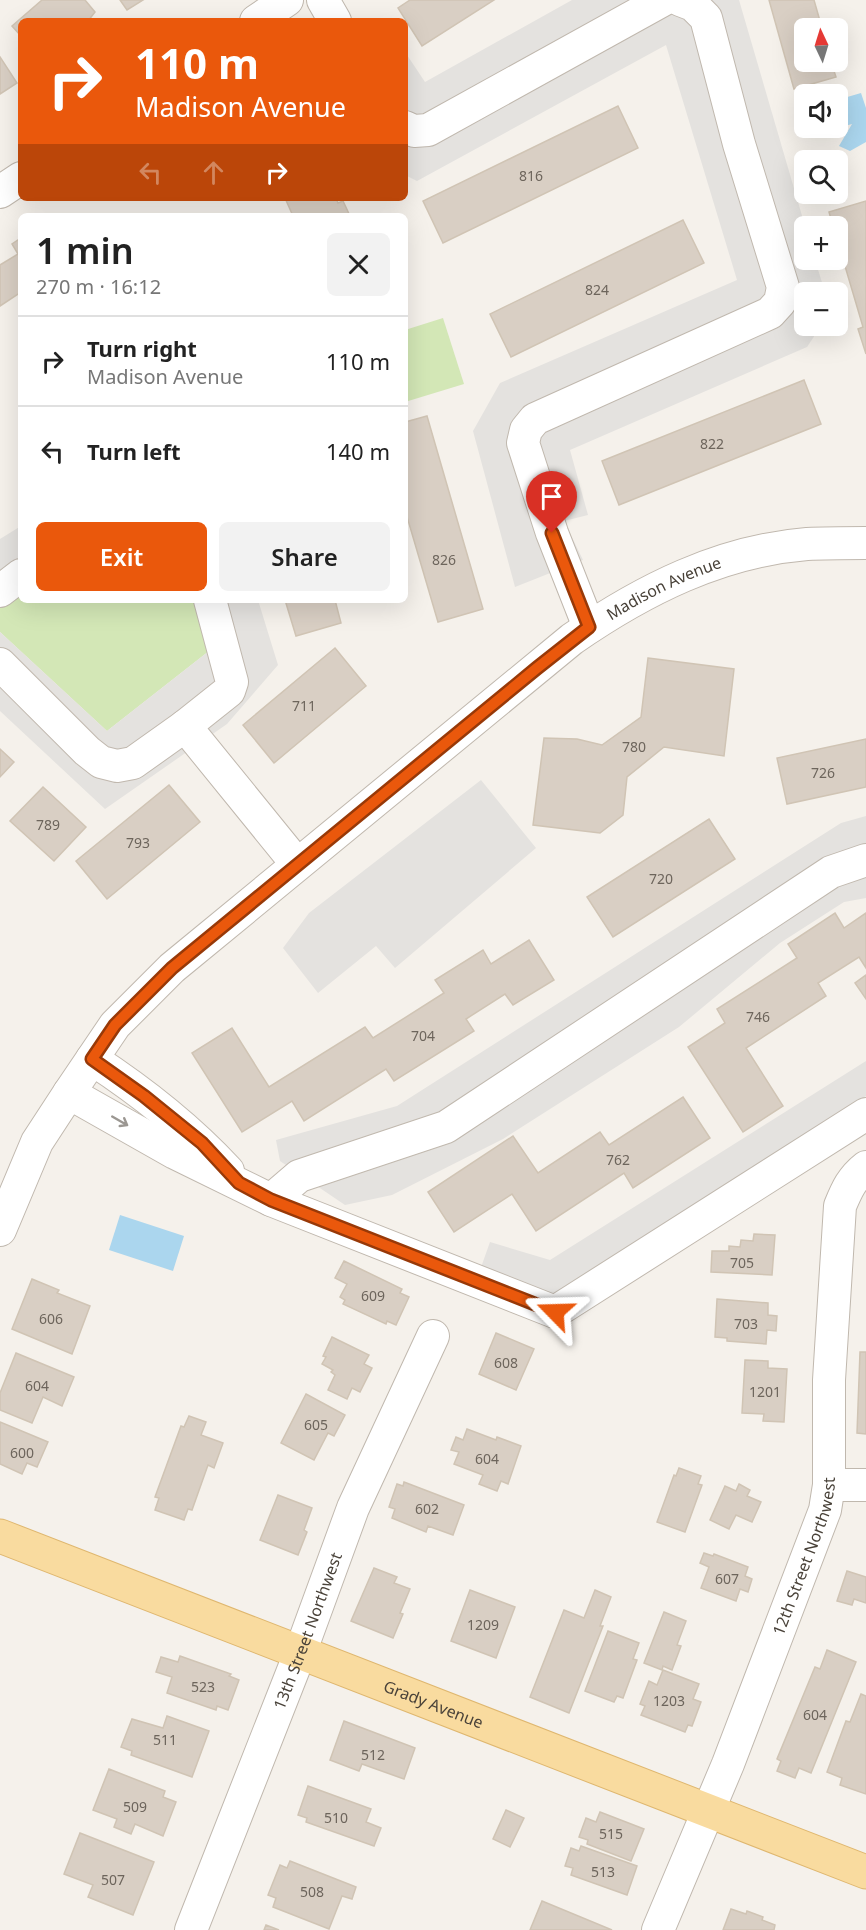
<!DOCTYPE html>
<html lang="en">
<head>
<meta charset="utf-8">
<style>
  :root { --surface:#fff; --page:#f2f2f2; --text:#222; --muted:#767676; --line:#e0e0e0; --accent:#ea580c }
  body { margin:0; font-family:"Noto Sans",sans-serif; background:var(--page); color:var(--text); height:100vh; display:flex; flex-direction:column; font-size:22px; white-space:nowrap }
  * { box-sizing:border-box; margin:0 }
  p { font-size:20px; color:var(--muted) }
  .icon { flex:none; width:33px; height:33px; fill:none; stroke:currentColor; stroke-width:2; stroke-linecap:round; stroke-linejoin:round }
  .map { position:relative; flex:1; overflow:hidden }
  .sheet { position:absolute; left:18px; top:213px; width:390px; height:390px; display:flex; flex-direction:column; background:var(--surface); border-radius:9px; box-shadow:0 6px 24px #0002 }
  .sheet>* { flex:none }
  .guide { position:absolute; left:18px; top:18px; width:390px; height:183px; border-radius:9px; box-shadow:0 6px 24px #0002; background:#ea580c; color:#fff; overflow:hidden }
  .needle { width:39px; rotate:356deg }
  .buttons { position:absolute; left:794px; top:18px; display:grid; gap:12px }
  .buttons a { display:grid; place-items:center; width:54px; height:54px; border-radius:9px; background:var(--surface); box-shadow:0 6px 24px #0002; font-size:30px }
  .pin { position:absolute; display:grid; place-items:center; width:51px; height:51px; color:#fff; margin:-62px -26px; border-radius:50% 50% 50% 0; rotate:-45deg; box-shadow:0 0 6px #0007 }
  .pin .icon { rotate:45deg }
  .me { position:absolute; width:66px; margin:-33px; rotate:292deg; stroke-linejoin:round; filter:drop-shadow(0 0 4px #0008) }
  .turn { display:flex; align-items:center; gap:21px; height:126px; padding:0 18px; font-size:27px }
  .turn .icon { width:78px; height:78px; stroke-width:2.5 }
  .turn b { display:block; font-size:42px; line-height:51px }
  .lanes { display:flex; align-items:center; height:57px; padding:0 18px; background:#0003; justify-content:center; gap:30px; direction:ltr }
  .lanes .off { opacity:.35 }
  .round { display:grid; place-items:center; flex:none; width:63px; height:63px; border-radius:9px; background:var(--page) }
  .headline { display:flex; align-items:center; justify-content:space-between; height:102px; padding:0 18px }
  h1 { font-size:36px; font-weight:600; line-height:45px }
  .cta { display:flex; gap:12px; margin-top:auto; padding:12px 18px }
  .cta a { flex:1; height:69px; border-radius:9px; background:var(--accent); color:#fff; font-size:24px; font-weight:600; line-height:69px; text-align:center }
  .cta a+a { background:var(--page); color:var(--text) }
  ul { padding:0; list-style:none }
  li { display:flex; align-items:center; gap:18px; height:90px; padding:0 18px; border-top:2px solid var(--line) }
  li div { flex:1 }
  li b { display:block; font-size:22px }
  li em { font-style:normal }
  .map>svg:first-child { display:block }
</style>
</head>
<body>
<div class="map">
<svg width="866" height="1930" viewBox="0 0 866 1930">
  <rect width="100%" height="100%" fill="#f5f1eb"/>
  <g fill="#d3e7b6">
    <path d="M443,318L464,384L405,402V330Z"/>
    <path d="M21,593V600H195L209,651L107,731L0,632V606Z"/>
  </g>
  <g fill="#e4e2df">
    <path d="M572,0H739L805,226L804,260H815L825,292H804V326H821L807,347L570,450L588,515L564,521L583,560L515,587L473,431L500,383L737,280L666,45L417,181L405,175V52L425,82Z"/>
    <path d="M21,526V593L0,606V539Z"/>
    <path d="M195,600H258L278,665L227,724L105,809L0,711V632L107,731L209,651Z"/>
    <path d="M481,780L536,848L395,968L376,946L318,993L283,948L309,913Z"/>
    <path d="M866,816V898L844,902L780,943L679,1027L503,1139L392,1195L345,1205L280,1161L276,1140L397,1106L841,823Z"/>
    <path d="M866,1061V1096L554,1294L479,1273L490,1242L550,1260Z"/>
  </g>
  <g fill="#abd6ee">
    <path d="M861,93L866,108V142L850,151L839,146L852,124L816,134L814,128H837V100Z"/>
    <path d="M120,1215L184,1236L173,1271L109,1250Z"/>
  </g>
  <g fill="#d9cfc4" stroke="#d0c4b4" stroke-width="1.5">
    <path d="M42,0H85L95,12L88,21H21V36L12,26Z"/>
    <path d="M120,0H143L127,10Z"/>
    <path d="M410,0H494L422,46L398,8Z"/>
    <path d="M769,0H814L822,28H804V62H831L836,77L794,89Z"/>
    <path d="M0,57L17,83L0,94Z"/>
    <path d="M618,106L638,148L443,243L423,201Z"/>
    <path d="M285,198H336L338,203L343,201L350,216H293Z"/>
    <path d="M866,201V354L858,329L863,327L837,239V226H833L829,212Z"/>
    <path d="M683,220L704,263L511,357L490,314Z"/>
    <path d="M21,238V292L0,306V265L18,254L12,244Z"/>
    <path d="M804,380L821,424L619,505L602,461Z"/>
    <path d="M427,416L483,609L438,622L405,510V422Z"/>
    <path d="M285,600H335L341,623L296,636Z"/>
    <path d="M335,648L366,686L274,763L243,725Z"/>
    <path d="M648,658L734,669L724,756L664,747L627,777L623,815L600,833L533,825L544,738L577,739L602,745L641,717Z"/>
    <path d="M866,739V787L787,804L777,758Z"/>
    <path d="M0,749L14,762L0,777Z"/>
    <path d="M169,785L200,822L107,899L76,861Z"/>
    <path d="M43,787L86,827L54,861L10,821Z"/>
    <path d="M709,819L735,859L613,937L587,897Z"/>
    <path d="M835,913L844,928L866,913V968L859,957L818,983L826,996L746,1048L783,1106L743,1132L688,1047L725,1023L717,1009L797,958L788,944Z"/>
    <path d="M529,940L554,980L513,1005L505,994L466,1019L474,1031L394,1081L386,1069L304,1121L292,1101L242,1132L192,1053L232,1028L269,1087L365,1027L373,1038L444,993L435,980L483,950L491,964Z"/>
    <path d="M866,975V999L855,983Z"/>
    <path d="M683,1097L710,1138L633,1188L624,1173L536,1231L512,1194L454,1232L428,1192L513,1136L538,1173L600,1132L609,1145Z"/>
    <path d="M754,1234L775,1235L772,1275L711,1272L712,1251H729V1246L740,1247L741,1240L753,1241Z"/>
    <path d="M344,1261L402,1289L400,1293L409,1297L396,1325L387,1321L386,1324L343,1304L345,1300L340,1297L347,1284L335,1278Z"/>
    <path d="M32,1279L59,1290L57,1293L90,1306L72,1354L12,1329Z"/>
    <path d="M717,1299L768,1303V1315L777,1316L776,1331L767,1330L766,1344L727,1341V1338L715,1337Z"/>
    <path d="M496,1333L534,1349L516,1390L479,1374Z"/>
    <path d="M332,1337L369,1355L364,1364L372,1368L360,1392L352,1388L347,1399L328,1390L335,1375L331,1372L333,1370L322,1364L326,1357L323,1356Z"/>
    <path d="M860,1352H866V1434L857,1433Z"/>
    <path d="M16,1353L74,1377L62,1406L43,1397L32,1423L0,1410V1393Z"/>
    <path d="M745,1360L768,1361V1368L787,1369L784,1422L763,1421L764,1414L742,1413Z"/>
    <path d="M306,1394L345,1415L334,1436L328,1433L314,1460L281,1443Z"/>
    <path d="M189,1416L206,1422L201,1435L223,1443L214,1468L208,1465L192,1510L188,1509L184,1520L155,1510L159,1498L155,1497L181,1426L184,1427Z"/>
    <path d="M0,1422L48,1442L37,1467L27,1463L22,1474L0,1464Z"/>
    <path d="M467,1429L496,1440L497,1437L521,1446L508,1484L501,1481L497,1491L479,1484L483,1475L454,1464L459,1452L451,1450L456,1437L463,1440Z"/>
    <path d="M679,1468L701,1476L698,1484L702,1485L685,1532L657,1522L674,1475L676,1476Z"/>
    <path d="M404,1482L464,1505L453,1535L428,1526L426,1532L392,1518L395,1509L389,1507L397,1484L403,1486Z"/>
    <path d="M739,1484L750,1490L747,1496L761,1502L752,1522L736,1515L729,1529L710,1520L725,1486L736,1491Z"/>
    <path d="M278,1495L312,1508L304,1530L307,1532L298,1555L260,1540Z"/>
    <path d="M704,1553L713,1556L714,1554L748,1567L745,1576L752,1579L748,1592L740,1589L736,1601L701,1588L709,1567L700,1563Z"/>
    <path d="M374,1568L397,1577L394,1583L410,1589L400,1613L403,1614L393,1638L351,1621Z"/>
    <path d="M847,1571L866,1577V1603L854,1599L852,1605L837,1601Z"/>
    <path d="M470,1590L515,1607L496,1658L451,1641Z"/>
    <path d="M595,1590L611,1597L600,1626H603L569,1713L530,1697L564,1610L584,1618Z"/>
    <path d="M664,1612L686,1621L677,1645L681,1646L672,1670L663,1666L662,1670L644,1663Z"/>
    <path d="M608,1631L639,1643L633,1659L637,1660L623,1698L617,1696L614,1702L585,1691Z"/>
    <path d="M827,1650L856,1662L811,1773L799,1768L795,1778L777,1771L781,1761L777,1759L815,1667L820,1669Z"/>
    <path d="M180,1656L231,1674L229,1676L239,1680L228,1710L217,1706L216,1710L167,1693L172,1677L156,1672L161,1657L178,1662Z"/>
    <path d="M663,1670L699,1684L693,1699L701,1702L692,1726L688,1725L685,1732L641,1715L645,1706L640,1704L649,1681L657,1685Z"/>
    <path d="M861,1694L866,1696V1794L840,1785L842,1778L827,1772L846,1721L850,1722Z"/>
    <path d="M167,1716L209,1731L192,1777L131,1755L132,1751L121,1747L132,1719L163,1728Z"/>
    <path d="M344,1721L415,1748L404,1779L362,1764L359,1771L330,1760Z"/>
    <path d="M109,1769L165,1791L163,1797L176,1802L163,1836L135,1824L131,1834L114,1827L117,1819L93,1810Z"/>
    <path d="M308,1786L371,1809L366,1822L381,1828L374,1846L306,1822L307,1818L298,1815Z"/>
    <path d="M506,1810L524,1818L510,1847L493,1839Z"/>
    <path d="M600,1812L644,1829L631,1861L587,1844L588,1840L579,1837L586,1818L596,1822Z"/>
    <path d="M80,1833L154,1862L133,1915L88,1897L93,1885L64,1874Z"/>
    <path d="M581,1846L637,1866L627,1895L571,1875L573,1868L565,1866L571,1848L579,1851Z"/>
    <path d="M290,1861L356,1887L352,1899L342,1896L329,1929L273,1907L276,1898L268,1895L280,1865L287,1868Z"/>
    <path d="M542,1901L612,1930H530Z"/>
    <path d="M731,1909L746,1914L747,1911L763,1917L762,1920L775,1925L774,1930H723Z"/>
    <path d="M266,1925L279,1930H264Z"/>
  </g>
  <g fill="none" stroke-linecap="round" stroke-linejoin="round">
    <g stroke="#c0b8ae" stroke-width="34">
      <g id="minor">
        <path d="M323,0L335,21"/>
        <path d="M256,21L287,0"/>
        <path d="M405,127L414,131L428,130L663,0"/>
        <path d="M0,192L21,178"/>
        <path d="M0,591L21,575"/>
        <path d="M589,627L552,533L523,443L526,430L535,419L770,313L780,302L783,287L739,144L706,18L693,5L680,0"/>
        <path d="M0,664L87,751L101,762L117,766L133,763L185,726L229,691L232,682L210,600"/>
        <path d="M185,726L297,864"/>
        <path d="M92,1059C141,1091 188,1128 228,1171"/>
        <path d="M69,1093L175,1153L271,1200L299,1176L446,1127L831,872L866,860"/>
        <path d="M271,1200L555,1312L866,1114"/>
        <path id="s1" d="M0,1230L37,1142L69,1093L115,1025L172,968L572,639C643,590 720,551 807,544C826,543 846,543 866,543"/>
        <path d="M829,1485H866"/>
        <path id="s2" d="M191,1930L300,1653L353,1508L433,1336"/>
        <path id="s3" d="M658,1930L728,1764L825,1510L829,1485V1380L840,1206C847,1189 852,1178 866,1167"/>
      </g>
    </g>
    <g stroke="#dfb76f" stroke-width="35">
      <g id="major">
        <path id="s4" d="M0,1536L866,1872"/>
      </g>
    </g>
    <use href="#minor" stroke="#fff" stroke-width="32"/>
    <use href="#major" stroke="#f9db9f" stroke-width="33"/>
  </g>
  <defs><path id="oneway-shaft" d="M-6 0H5M1.5-3L5.5 0L1.5 3" fill="none" stroke-width="1.6" stroke-linecap="round" stroke-linejoin="round" transform="scale(1.5)"/></defs>
  <use stroke="#9b9792" href="#oneway-shaft" transform="translate(120 1121) rotate(30)"/>
  <g fill="none" stroke-linecap="round" stroke-linejoin="round">
    <g stroke="#983908" stroke-width="15">
      <path id="route" d="M552,533L589,627L537,668L172,968L115,1025L92,1059L144,1096L202,1143L239,1183L271,1200L555,1312"/>
    </g>
    <use href="#route" stroke="#ea580c" stroke-width="10"/>
  </g>
  <g text-anchor="middle" dominant-baseline="central" stroke-width="4.5" stroke-linejoin="round" paint-order="stroke">
    <g font-size="14" fill="#6d655c">
      <text x="531" y="175">816</text>
      <text x="597" y="289">824</text>
      <text x="712" y="443">822</text>
      <text x="444" y="559">826</text>
      <text x="304" y="705">711</text>
      <text x="634" y="746">780</text>
      <text x="823" y="772">726</text>
      <text x="48" y="824">789</text>
      <text x="138" y="842">793</text>
      <text x="661" y="878">720</text>
      <text x="758" y="1016">746</text>
      <text x="423" y="1035">704</text>
      <text x="618" y="1159">762</text>
      <text x="742" y="1262">705</text>
      <text x="373" y="1295">609</text>
      <text x="51" y="1318">606</text>
      <text x="746" y="1323">703</text>
      <text x="506" y="1362">608</text>
      <text x="37" y="1385">604</text>
      <text x="765" y="1391">1201</text>
      <text x="316" y="1424">605</text>
      <text x="22" y="1452">600</text>
      <text x="487" y="1458">604</text>
      <text x="427" y="1508">602</text>
      <text x="727" y="1578">607</text>
      <text x="483" y="1624">1209</text>
      <text x="203" y="1686">523</text>
      <text x="669" y="1700">1203</text>
      <text x="815" y="1714">604</text>
      <text x="165" y="1739">511</text>
      <text x="373" y="1754">512</text>
      <text x="135" y="1806">509</text>
      <text x="336" y="1817">510</text>
      <text x="611" y="1833">515</text>
      <text x="603" y="1871">513</text>
      <text x="113" y="1879">507</text>
      <text x="312" y="1891">508</text>
    </g>
    <g font-size="16" fill="#494239" stroke="#fff">
      <text stroke="none"><textPath href="#s1" startOffset="940">Madison Avenue</textPath></text>
      <text stroke="none"><textPath href="#s3" startOffset="402">12th Street Northwest</textPath></text>
      <text stroke="none"><textPath href="#s2" startOffset="321">13th Street Northwest</textPath></text>
      <text stroke="none"><textPath href="#s4" startOffset="465">Grady Avenue</textPath></text>
    </g>
  </g>
</svg>
<div class="buttons">
<a><svg class="needle" viewBox="-14 -14 28 28"><path d="M0-13l5 13h-10z" fill="#e53935"/><path d="M0 13l5-13h-10z" fill="#767676"/></svg></a>
<a><svg class="icon" aria-label="sound" viewBox="0 0 24 24"><path d="M4 9h4l5-4v14l-5-4H4zM17 9q2 3 0 6"/></svg></a>
<a><svg class="icon" aria-label="search" viewBox="0 0 24 24"><circle cx="10" cy="10" r="6"/><path d="M15 15l6 6"/></svg></a>
<a>+</a>
<a>−</a>
</div>
<div class="pin" style="left:552px;top:533px;background:#d93025"><svg class="icon" aria-label="arrive" viewBox="0 0 24 24"><path d="M6 21V4h12l-3 4 3 4H6"/></svg></div>
<svg class="me" style="left:555px;top:1312px" viewBox="-20 -20 40 40"><path d="M0-17L14 15 0 8-14 15z" fill="#ea580c" stroke="#fff" stroke-width="4"/></svg>
<div class="guide">
<div class="turn"><svg class="icon" aria-label="right" viewBox="0 0 24 24"><path d="M7 20v-9h11M14 6l5 5-5 5"/></svg><div><b>110 m</b>Madison Avenue</div></div>
<div class="lanes"><svg class="icon off" aria-label="left" viewBox="0 0 24 24"><path d="M17 20v-9H6M10 6l-5 5 5 5"/></svg><svg class="icon off" aria-label="ahead" viewBox="0 0 24 24"><path d="M12 20V5M6 11l6-6 6 6"/></svg><svg class="icon" aria-label="right" viewBox="0 0 24 24"><path d="M7 20v-9h11M14 6l5 5-5 5"/></svg></div>
</div>
<section class="sheet">
<div class="headline"><div><h1>1 min</h1><p>270 m · 16:12</p></div><a class="round"><svg class="icon" aria-label="close" viewBox="0 0 24 24"><path d="M6 6l12 12M18 6L6 18"/></svg></a></div>
<ul>
<li><svg class="icon" aria-label="right" viewBox="0 0 24 24"><path d="M7 20v-9h11M14 6l5 5-5 5"/></svg><div><b>Turn right</b><p>Madison Avenue</p></div><em>110 m</em></li>
<li><svg class="icon" aria-label="left" viewBox="0 0 24 24"><path d="M17 20v-9H6M10 6l-5 5 5 5"/></svg><div><b>Turn left</b></div><em>140 m</em></li>
</ul>
<div class="cta"><a>Exit</a><a>Share</a></div>
</section>
</div>
</body>
</html>
